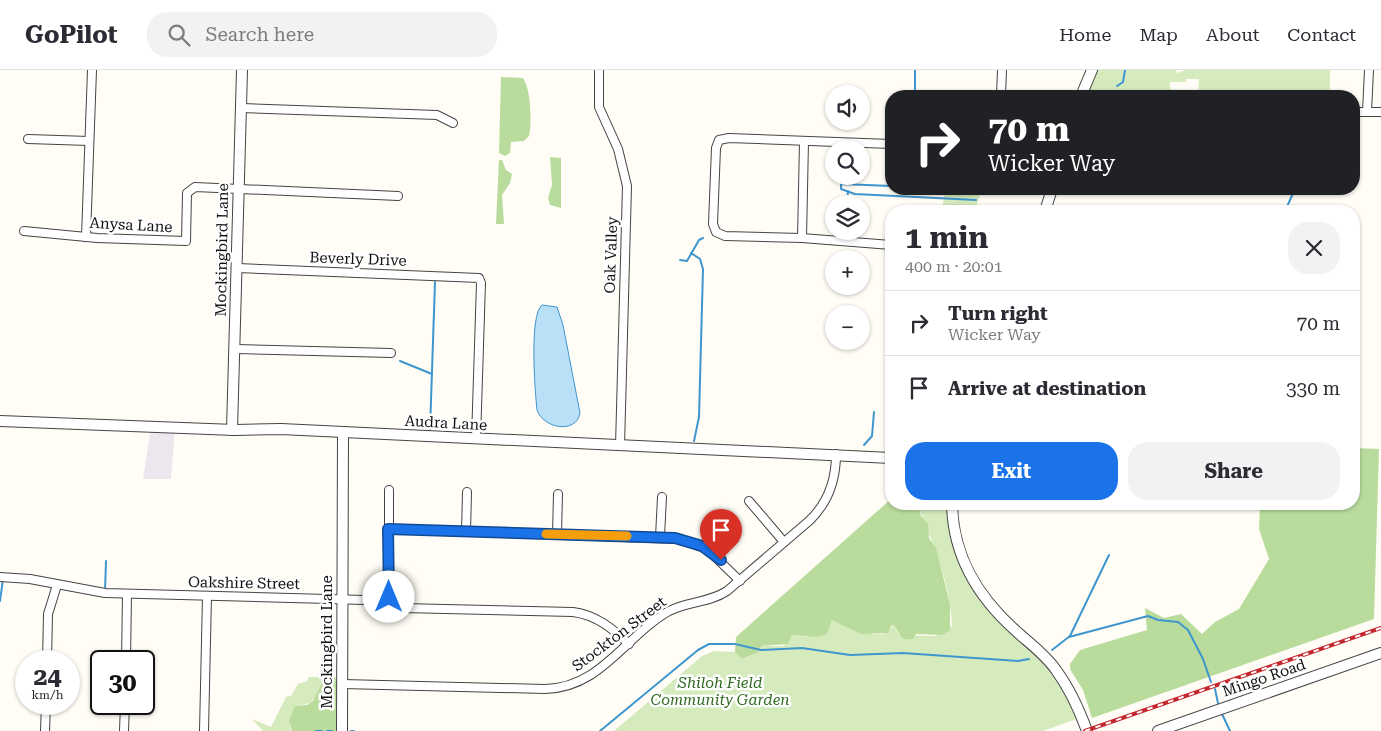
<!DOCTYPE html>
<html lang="en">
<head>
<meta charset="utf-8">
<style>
  :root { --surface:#fff; --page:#f2f2f3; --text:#2b2b33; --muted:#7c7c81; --line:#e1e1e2; --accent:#1a73e8 }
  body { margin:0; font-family:"Roboto Serif",serif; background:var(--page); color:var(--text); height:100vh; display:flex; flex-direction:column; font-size:19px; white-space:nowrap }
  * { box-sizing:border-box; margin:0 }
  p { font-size:16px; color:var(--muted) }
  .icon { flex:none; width:28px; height:28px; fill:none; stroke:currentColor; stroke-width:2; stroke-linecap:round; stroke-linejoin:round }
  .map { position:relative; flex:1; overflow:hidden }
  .drawer { position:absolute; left:885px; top:135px; width:475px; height:305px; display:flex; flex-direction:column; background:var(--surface); border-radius:20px; box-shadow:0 1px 4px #0004 }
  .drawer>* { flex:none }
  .top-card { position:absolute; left:885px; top:20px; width:475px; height:105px; border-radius:20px; box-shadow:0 1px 4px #0004; background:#202124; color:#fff; overflow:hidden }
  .tools { position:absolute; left:825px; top:15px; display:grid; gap:10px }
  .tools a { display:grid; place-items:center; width:45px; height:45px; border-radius:50%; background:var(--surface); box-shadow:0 1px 4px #0004; font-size:25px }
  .speed { position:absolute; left:15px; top:580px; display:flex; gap:10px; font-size:25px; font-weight:700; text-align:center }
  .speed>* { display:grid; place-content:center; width:65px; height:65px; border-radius:50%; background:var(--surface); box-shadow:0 1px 4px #0004; line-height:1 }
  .speed small { font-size:12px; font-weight:400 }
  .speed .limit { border:2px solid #111; border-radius:8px; background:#fff; color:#111 }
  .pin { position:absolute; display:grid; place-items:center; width:42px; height:42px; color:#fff; margin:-51px -21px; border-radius:50% 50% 50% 0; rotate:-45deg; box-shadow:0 0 5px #0007 }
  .pin .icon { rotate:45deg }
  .me { position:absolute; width:55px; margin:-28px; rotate:0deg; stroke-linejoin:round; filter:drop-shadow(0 0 4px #0008) }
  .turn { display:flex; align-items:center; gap:18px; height:105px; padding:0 20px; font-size:22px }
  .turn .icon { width:65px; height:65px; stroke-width:2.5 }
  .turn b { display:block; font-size:35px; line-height:42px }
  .round { display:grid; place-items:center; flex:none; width:52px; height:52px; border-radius:20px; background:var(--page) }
  .headline { display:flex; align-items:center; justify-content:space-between; height:85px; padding:0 20px }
  h1 { font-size:30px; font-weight:700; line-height:38px }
  .action { display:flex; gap:10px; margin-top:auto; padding:10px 20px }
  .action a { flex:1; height:58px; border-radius:20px; background:var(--accent); color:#fff; font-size:20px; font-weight:700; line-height:58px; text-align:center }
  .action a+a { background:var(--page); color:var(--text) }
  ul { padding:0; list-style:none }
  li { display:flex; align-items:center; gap:15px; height:65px; padding:0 20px; border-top:1px solid var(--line) }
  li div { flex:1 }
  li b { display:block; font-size:19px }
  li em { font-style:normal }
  header { display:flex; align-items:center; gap:30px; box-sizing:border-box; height:70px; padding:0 25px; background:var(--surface); border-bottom:1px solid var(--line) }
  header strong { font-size:24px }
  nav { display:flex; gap:28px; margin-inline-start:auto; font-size:18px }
  .search { width:350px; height:45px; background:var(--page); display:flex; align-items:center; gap:12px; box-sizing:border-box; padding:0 18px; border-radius:20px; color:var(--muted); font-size:19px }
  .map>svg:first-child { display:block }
</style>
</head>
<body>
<header>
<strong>GoPilot</strong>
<div class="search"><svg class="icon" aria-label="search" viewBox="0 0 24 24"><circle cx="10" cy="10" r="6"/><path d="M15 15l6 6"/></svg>Search here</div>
<nav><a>Home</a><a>Map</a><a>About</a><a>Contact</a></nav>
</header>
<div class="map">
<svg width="1381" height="661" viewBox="0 0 1381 661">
  <rect width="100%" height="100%" fill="#fffdf5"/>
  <path fill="#eee6ef" d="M151,357L175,358L171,409H143Z"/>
  <g fill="#d5ebbd" fill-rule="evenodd">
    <path d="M1092,0H1175L1177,3L1186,0H1330V26H1081ZM1186,9H1199L1198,24L1170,19V12H1186Z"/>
    <path d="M945,120L981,121L975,141H942Z"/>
    <path d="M912,434H952V442L976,516L1047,589L1082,647L1043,661H614L702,586L714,581L735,582L743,589L757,583L762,576H783L789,572L792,565L807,567L827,564L832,550L872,564H883L894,555L899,565L936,566L952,556C951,516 934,476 920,441C919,438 914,436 912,434Z"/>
    <path d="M309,607H325C319,620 317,635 300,635L290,658L292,661H263L252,649L271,657L286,627L291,626L298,614L307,611Z"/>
  </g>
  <g fill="#b9dc9c">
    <path d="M501,7L523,8C531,19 532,53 529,66L524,71L511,72L510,83L505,86L499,83Z"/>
    <path d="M550,87L561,88V138L550,135L548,128L552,115Z"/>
    <path d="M499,90H502L506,100L512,104L510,113L502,125L504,154H496Z"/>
    <path d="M1354,378L1379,379L1374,549L1092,648L1083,620L1070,599V594L1080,580L1147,560L1145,538L1164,548L1181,544L1202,564L1215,552L1239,539L1269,489L1259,459L1260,434H1354Z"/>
    <path d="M891,429V434H912L920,441L921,446L928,454L929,468L936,478L950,534V560L942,565L916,564L913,569C900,571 900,564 894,555L891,556L888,563L861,564L832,550L827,564C814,569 805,566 792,565L788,574L762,576L757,583L742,589L735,582L736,567Z"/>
    <path d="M325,607L343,608L342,655L336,661H292L289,650L295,636L307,635L313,631Z"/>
  </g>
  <path fill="#b9e0f7" stroke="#3f96cf" d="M542,235L557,237L563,255L580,343C576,365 543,358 537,340C535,322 529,245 542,235Z"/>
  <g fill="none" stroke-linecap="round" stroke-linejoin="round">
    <g stroke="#3f96cf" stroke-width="2">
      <path d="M915,0V26"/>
      <path d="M1117,16L1123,12L1125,0"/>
      <path d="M891,116L841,114V119L855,124L976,130"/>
      <path d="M847,134L848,121"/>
      <path d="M1285,141L1295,119"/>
      <path d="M691,183L700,189L703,199L699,347L694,371"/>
      <path d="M680,190L687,191L699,170L703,168"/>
      <path d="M400,291L432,304"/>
      <path d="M430,360L435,212"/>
      <path d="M864,375L872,366L874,342"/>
      <path d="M105,521L106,491"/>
      <path d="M0,531L3,509"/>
      <path d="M1069,567L1148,546L1158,550L1178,552L1188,560L1203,589L1211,612"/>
      <path d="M1052,580L1070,566L1109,485"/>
      <path d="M1215,619L1218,633"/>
      <path d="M1222,644L1230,661"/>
      <path d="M316,661H322"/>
      <path d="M327,661H332"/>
      <path d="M351,661H354"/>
      <path d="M600,661L698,580L709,574H735L761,580L802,578L850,585L903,583L1018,591L1029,589"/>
    </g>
    <g stroke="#444" stroke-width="10">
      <g id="minor">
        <path d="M599,0V37L618,79L627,116L620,376"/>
        <path d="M1001,26L1002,0"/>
        <path d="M241,38L437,45L453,53"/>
        <path d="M1354,42H1381"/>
        <path d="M1367,42L1369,0"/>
        <path d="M28,69L89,71"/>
        <path d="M891,74L729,68L719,70L716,78L713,154L716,162L725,166L802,168L891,175"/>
        <path d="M24,161L97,168L186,171L187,123L195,117L398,126"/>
        <path d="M86,167L92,0"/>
        <path d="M802,168L804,71"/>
        <path d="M237,198L479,208L481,213L476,369"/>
        <path d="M236,279L391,283"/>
        <path d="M749,431L784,472"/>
        <path d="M388,459L680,469L707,479L740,511"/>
        <path d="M466,462L467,422"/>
        <path d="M557,464L558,424"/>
        <path d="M660,467L662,427"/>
        <path d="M0,507L30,509L105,523L365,530L402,538L573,542C596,545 612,558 629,574"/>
        <path d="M389,535V420"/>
        <path d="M47,591L48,544L57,515"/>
        <path d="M126,591L127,524"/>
        <path d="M343,614L545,619C601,618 625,566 669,541C688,531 709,533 727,521L809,451C828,433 836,410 836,384"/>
        <path d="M45,661L46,634"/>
        <path d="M124,661L125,634"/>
        <path d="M204,661L207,526"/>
      </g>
    </g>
    <g stroke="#444" stroke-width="12">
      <g id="tertiary">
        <path d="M1081,26L1092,0"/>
        <path d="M1045,141L1052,119"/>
        <path d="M0,351L235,360L281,359L891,388"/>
        <path d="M232,360L242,0"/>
        <path d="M952,434C953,486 977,526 1015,560C1029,573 1045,584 1056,600C1070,619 1079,639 1087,661"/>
        <path d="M342,661L343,363"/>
        <path d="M1158,661L1381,583"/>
      </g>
    </g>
    <use href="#minor" stroke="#fff" stroke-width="8"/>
    <use href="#tertiary" stroke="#fff" stroke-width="10"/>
    <g stroke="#c4262e" stroke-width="4">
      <path id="rail" d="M1085,661L1381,558"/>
    </g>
    <use href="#rail" stroke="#fff" stroke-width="2" stroke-dasharray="5.5" stroke-linecap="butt"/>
  </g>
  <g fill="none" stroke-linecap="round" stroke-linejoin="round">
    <g stroke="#114b97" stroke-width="12">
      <path id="route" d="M389,527L388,459L675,468L702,476L721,490"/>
    </g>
    <use href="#route" stroke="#1a73e8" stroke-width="9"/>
    <path stroke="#f59e0b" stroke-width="9" d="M546,464L627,466"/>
  </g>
  <g text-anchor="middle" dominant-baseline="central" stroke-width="5" stroke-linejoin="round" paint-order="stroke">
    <g font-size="15" fill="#111" stroke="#fff">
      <text transform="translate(131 155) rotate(3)">Anysa Lane</text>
      <text transform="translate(222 180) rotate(-89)">Mockingbird Lane</text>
      <text transform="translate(611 185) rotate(-88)">Oak Valley</text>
      <text transform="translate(358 189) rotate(2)">Beverly Drive</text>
      <text transform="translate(446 353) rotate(3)">Audra Lane</text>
      <text transform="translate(244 513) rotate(1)">Oakshire Street</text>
      <text transform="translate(619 564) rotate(-37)">Stockton Street</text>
      <text transform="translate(327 572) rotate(-90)">Mockingbird Lane</text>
      <text transform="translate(1264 608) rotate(-19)">Mingo Road</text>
    </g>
    <g font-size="15" font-style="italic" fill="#2f6b1f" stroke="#fff">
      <text x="720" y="613">Shiloh Field<tspan x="720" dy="17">Community Garden</tspan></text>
    </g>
  </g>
</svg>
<div class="tools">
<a><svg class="icon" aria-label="sound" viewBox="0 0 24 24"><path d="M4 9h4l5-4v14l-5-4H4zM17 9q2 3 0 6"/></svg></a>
<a><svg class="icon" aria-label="search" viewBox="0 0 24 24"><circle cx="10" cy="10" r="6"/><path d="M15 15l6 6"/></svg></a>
<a><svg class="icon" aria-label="layers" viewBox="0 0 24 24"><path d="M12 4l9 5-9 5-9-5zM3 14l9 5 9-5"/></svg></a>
<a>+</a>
<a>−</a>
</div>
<div class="speed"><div>24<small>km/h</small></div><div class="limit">30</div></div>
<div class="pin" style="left:721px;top:490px;background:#d93025"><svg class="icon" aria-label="arrive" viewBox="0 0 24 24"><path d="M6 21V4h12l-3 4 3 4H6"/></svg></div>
<svg class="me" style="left:389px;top:527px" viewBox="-20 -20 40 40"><circle r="19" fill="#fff"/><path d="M0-13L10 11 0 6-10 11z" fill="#1a73e8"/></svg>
<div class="top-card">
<div class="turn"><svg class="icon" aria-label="right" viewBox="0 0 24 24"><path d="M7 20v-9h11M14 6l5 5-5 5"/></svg><div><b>70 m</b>Wicker Way</div></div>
</div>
<section class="drawer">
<div class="headline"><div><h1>1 min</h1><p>400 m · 20:01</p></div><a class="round"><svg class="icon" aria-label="close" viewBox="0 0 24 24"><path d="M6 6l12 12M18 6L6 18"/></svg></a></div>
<ul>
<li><svg class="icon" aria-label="right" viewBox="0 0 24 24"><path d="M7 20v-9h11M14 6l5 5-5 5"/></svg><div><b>Turn right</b><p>Wicker Way</p></div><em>70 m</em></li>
<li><svg class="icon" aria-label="arrive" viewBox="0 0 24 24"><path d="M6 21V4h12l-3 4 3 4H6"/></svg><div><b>Arrive at destination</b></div><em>330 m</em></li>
</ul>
<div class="action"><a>Exit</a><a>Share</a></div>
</section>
</div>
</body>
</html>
